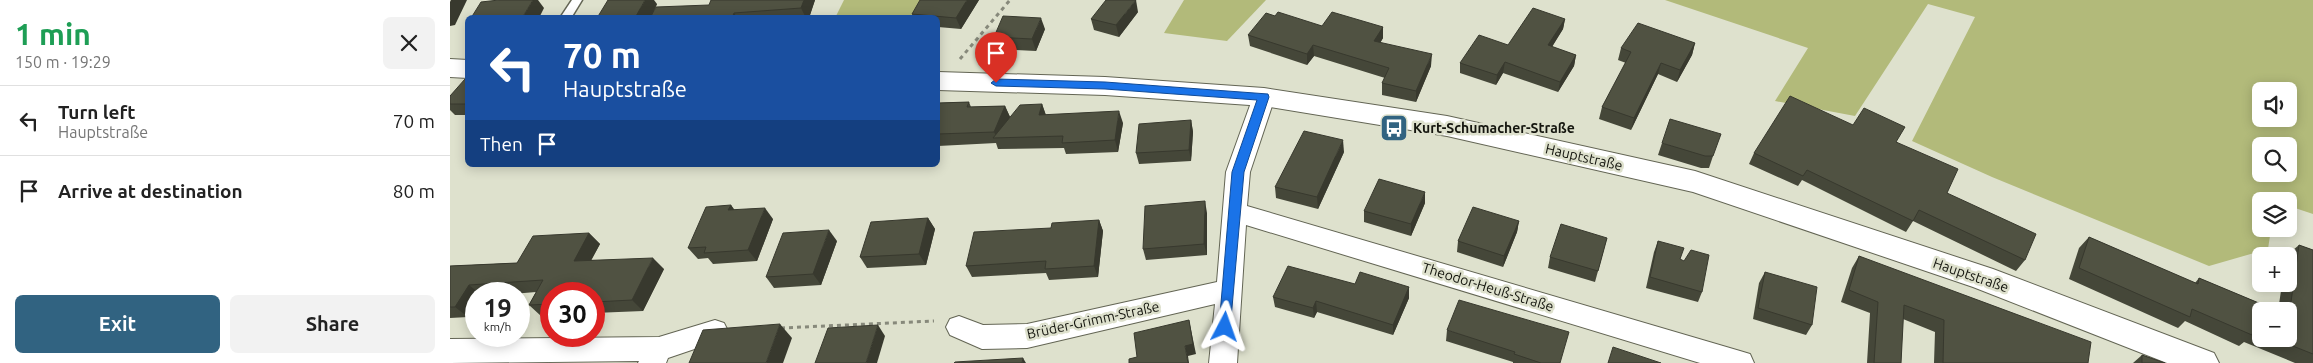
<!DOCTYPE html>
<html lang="en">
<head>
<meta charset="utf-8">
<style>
  :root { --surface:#fff; --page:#f2f2f2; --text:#222; --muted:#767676; --line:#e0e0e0; --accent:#316381 }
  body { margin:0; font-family:Ubuntu,sans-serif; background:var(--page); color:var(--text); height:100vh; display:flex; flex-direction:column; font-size:19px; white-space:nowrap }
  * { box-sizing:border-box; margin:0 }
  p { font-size:16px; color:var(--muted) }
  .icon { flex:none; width:28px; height:28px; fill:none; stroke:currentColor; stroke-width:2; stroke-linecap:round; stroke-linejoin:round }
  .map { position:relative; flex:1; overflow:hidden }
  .details { display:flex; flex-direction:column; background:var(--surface); width:450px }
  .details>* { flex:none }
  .guide { position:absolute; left:15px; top:15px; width:475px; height:152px; border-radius:8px; box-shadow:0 2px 12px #0003; background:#1a4fa0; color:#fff; overflow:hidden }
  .tools { position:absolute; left:1802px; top:82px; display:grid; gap:10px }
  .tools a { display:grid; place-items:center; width:45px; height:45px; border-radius:8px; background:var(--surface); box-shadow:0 2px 12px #0003; font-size:25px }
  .speed { position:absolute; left:15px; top:282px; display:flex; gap:10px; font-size:25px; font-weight:700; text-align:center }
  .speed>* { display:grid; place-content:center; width:65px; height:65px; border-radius:50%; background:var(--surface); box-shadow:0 2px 12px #0003; line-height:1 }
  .speed small { font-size:12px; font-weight:400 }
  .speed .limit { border:8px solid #d22; background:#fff; color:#111 }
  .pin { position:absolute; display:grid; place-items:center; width:42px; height:42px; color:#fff; margin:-51px -21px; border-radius:50% 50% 50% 0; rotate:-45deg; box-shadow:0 0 5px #0007 }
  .pin .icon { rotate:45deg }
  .me { position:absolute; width:55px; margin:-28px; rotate:4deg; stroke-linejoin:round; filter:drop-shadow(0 0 4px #0008) }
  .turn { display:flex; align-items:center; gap:18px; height:105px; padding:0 15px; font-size:22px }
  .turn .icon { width:65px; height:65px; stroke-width:2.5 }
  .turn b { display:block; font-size:35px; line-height:42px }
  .then { display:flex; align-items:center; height:48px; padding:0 15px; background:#0003; gap:10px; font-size:19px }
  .round { display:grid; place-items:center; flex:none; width:52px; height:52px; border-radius:8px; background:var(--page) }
  .head { display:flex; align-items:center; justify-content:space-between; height:85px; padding:0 15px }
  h1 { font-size:30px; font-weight:700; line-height:38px; color:#1e9e55 }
  .action { display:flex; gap:10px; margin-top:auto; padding:10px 15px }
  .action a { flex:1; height:58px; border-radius:8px; background:var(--accent); color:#fff; font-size:20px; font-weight:700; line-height:58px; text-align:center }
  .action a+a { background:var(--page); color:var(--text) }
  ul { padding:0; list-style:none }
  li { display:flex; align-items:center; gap:15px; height:70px; padding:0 15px; border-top:1px solid var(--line) }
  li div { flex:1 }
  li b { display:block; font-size:19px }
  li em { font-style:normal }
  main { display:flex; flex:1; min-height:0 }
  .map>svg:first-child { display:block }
</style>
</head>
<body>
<main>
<section class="details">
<div class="head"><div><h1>1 min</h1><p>150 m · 19:29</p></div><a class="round"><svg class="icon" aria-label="close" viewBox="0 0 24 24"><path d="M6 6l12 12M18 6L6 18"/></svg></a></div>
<ul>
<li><svg class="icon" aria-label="left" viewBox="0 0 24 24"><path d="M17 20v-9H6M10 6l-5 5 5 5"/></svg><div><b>Turn left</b><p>Hauptstraße</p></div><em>70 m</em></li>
<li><svg class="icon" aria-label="arrive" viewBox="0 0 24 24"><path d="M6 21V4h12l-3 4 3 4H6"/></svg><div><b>Arrive at destination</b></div><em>80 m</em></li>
</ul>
<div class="action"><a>Exit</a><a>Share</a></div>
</section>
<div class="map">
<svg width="1863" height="363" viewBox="0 0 1863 363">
  <rect width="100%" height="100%" fill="#dee1cd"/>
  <g fill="#b2ba7a" fill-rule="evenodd">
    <path d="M394,0H477L465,17L385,18Z"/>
    <path d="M734,0H816L777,41L714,33Z"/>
    <path d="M1215,0H1863V214L1839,206V201H1811V229H1821L1818,249L1759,266L1542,177L1462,141L1525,17L1478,4L1405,116L1325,101L1358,48ZM1811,91H1839V119H1811ZM1811,146H1839V174H1811Z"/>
  </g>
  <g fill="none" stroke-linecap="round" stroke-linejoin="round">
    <g stroke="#636554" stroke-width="3">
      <path id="service" d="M122,0H132L121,18H110Z"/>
    </g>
    <g stroke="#636554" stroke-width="2">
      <g id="minor">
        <path d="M814,89L822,91L825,97L800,172L797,206L1290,351L1300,354L1304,363H1250L796,225L787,363H759L765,304L577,348L532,349L500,335L496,327L500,319L509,316L533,325L577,324L767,282L776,172L803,97L806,91Z"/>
        <path d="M265,320L274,323L278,331L274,339L218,358L216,363H188L189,361L0,363V339L209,337Z"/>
      </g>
    </g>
    <g stroke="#636554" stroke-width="2">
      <g id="tertiary">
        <path d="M0,59L18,60V78L0,77Z"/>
        <path d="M488,72L655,77L814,88L997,116L1245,171L1543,269L1764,353L1769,363H1717L1523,287L1243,192L997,136L814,106L655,95L488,90Z"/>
      </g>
    </g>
    <g stroke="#87897b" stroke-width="3" stroke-dasharray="4 4" stroke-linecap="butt">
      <path d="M510,59L560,0"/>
      <path d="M331,328L484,321"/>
    </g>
    <use href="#service" fill="#fff" fill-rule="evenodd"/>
    <use href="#minor" fill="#fff" fill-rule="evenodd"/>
    <use href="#tertiary" fill="#fff" fill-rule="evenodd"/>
  </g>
  <g fill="#454739" fill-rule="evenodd">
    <path d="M365,0L359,18H147L207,4L203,13Z"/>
    <path d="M529,0L511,29L488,27V18H463L462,14Z"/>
    <path d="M688,12L669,37L644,30L641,19Z"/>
    <path d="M825,16L872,26L933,27V38L930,43L981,66L966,102L932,95V83L935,78L864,56L857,65L800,46L798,35Z"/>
    <path d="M1115,19L1113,29L1102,47L1126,55L1124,66L1108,92L1053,73L1046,85L1010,73V63L1058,45Z"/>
    <path d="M595,29L586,51L548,49L544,37Z"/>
    <path d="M1245,43L1242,55L1227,82L1208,74L1181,130L1149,119L1152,107L1176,63L1168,60L1171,48Z"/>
    <path d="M18,79V115H5L0,110V96Z"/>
    <path d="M519,102L521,107L555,106L560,117L559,119L592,104L596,115L673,123L668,152L616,154L614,148L548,149L546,143L488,146V103Z"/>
    <path d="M741,120L743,132L741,161L689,164L686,153Z"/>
    <path d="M1403,125L1447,142L1497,193L1575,260L1566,271L1463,221L1456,232L1352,180L1348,186L1299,164L1304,153Z"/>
    <path d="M1212,143L1263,156L1259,168H1251L1208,155Z"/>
    <path d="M894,152L868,209L826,198L825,187Z"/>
    <path d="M975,203L961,236L914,222V211Z"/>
    <path d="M281,205L284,210L323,219L307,261L263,264L258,258L248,259L238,248Z"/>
    <path d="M757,213V255L696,260L693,249Z"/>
    <path d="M478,218L485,229L476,265L417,268L410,257Z"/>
    <path d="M649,220L653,231L648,277L599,280L596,273L522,277L516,266L601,228Z"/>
    <path d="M1069,221L1067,232L1053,267L1007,252L1008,241Z"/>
    <path d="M139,233L150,244L141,260L214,269L193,311L144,313V294H101V315L91,316L79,305L86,292L62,294H26V305L18,317L0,318V266L67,263Z"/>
    <path d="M1639,237L1745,283L1749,278L1828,311L1832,284H1839V256H1836L1849,245L1863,250V363H1845L1794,342L1789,346L1735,321L1728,328L1619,279L1629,248ZM1811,311H1839V339H1811Z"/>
    <path d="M1157,238L1145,282L1098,268L1100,257Z"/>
    <path d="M387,241L371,285L324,288L316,277Z"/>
    <path d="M1208,241L1230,259L1252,292L1248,302L1196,288L1204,252Z"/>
    <path d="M1409,256L1638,363H1484L1485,332L1453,319L1451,363H1417L1420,313L1391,302L1402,268Z"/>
    <path d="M1315,272L1362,325L1356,335L1303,319L1309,283Z"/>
    <path d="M905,284L959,287V298L943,335L867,312L864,318L825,307L823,297Z"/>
    <path d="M997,330L1110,363H1063V362L996,341Z"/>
    <path d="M1692,355L1715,363H1683Z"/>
  </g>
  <g fill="#38392e">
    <path d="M1,0H17L5,25L0,26V2Z"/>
    <path d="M83,0H88L94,8L89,18H72Z"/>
    <path d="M195,0H204L207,4L200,18H185Z"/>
    <path d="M354,0H365L359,18H356L351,8Z"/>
    <path d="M517,0H529L511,29L506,18Z"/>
    <path d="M686,0L688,12L669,37L666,25Z"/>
    <path d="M284,13L287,18H282Z"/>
    <path d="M591,18L595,29L586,51L582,39Z"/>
    <path d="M1115,19L1113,29L1096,56L1098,45Z"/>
    <path d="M933,27V38L924,53V41Z"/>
    <path d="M1245,43L1242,55L1227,82L1230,70Z"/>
    <path d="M863,45L864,56L857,65V54Z"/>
    <path d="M982,54L981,66L966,102V91Z"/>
    <path d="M1126,55L1124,66L1108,92L1110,82Z"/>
    <path d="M1055,62L1053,73L1046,85L1047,75Z"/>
    <path d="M1211,63L1208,74L1181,130L1184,118Z"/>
    <path d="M592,104L596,116L589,115Z"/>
    <path d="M555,106L560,117L551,138H547L544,132Z"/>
    <path d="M669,111L673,123L668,152L665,140Z"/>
    <path d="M741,120L743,132L741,161L739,150Z"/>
    <path d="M893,140L894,152L868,209L867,197Z"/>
    <path d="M975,192V203L961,236V224Z"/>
    <path d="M755,201L757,213V255L754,244Z"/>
    <path d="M281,205L289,216L278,210Z"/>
    <path d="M315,208L323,219L307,261L298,250Z"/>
    <path d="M478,218L485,229L476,265L469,254Z"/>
    <path d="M649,220L653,231L648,277L644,266Z"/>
    <path d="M1069,221L1067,232L1053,267L1054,256Z"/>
    <path d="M379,230L387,241L371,285L363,274Z"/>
    <path d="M139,233L150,244L135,272L124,261Z"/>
    <path d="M203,258L214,269L193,311L182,300Z"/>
    <path d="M19,285L30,294H26V305L18,317L5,307Z"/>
    <path d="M959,287V298L943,335V325Z"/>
    <path d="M866,301L867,312L864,318L863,308Z"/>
    <path d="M739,320L746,354L738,356L739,363H738L735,346Z"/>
    <path d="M330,324L342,338L333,363H316Z"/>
    <path d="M428,325L435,336L427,363H416Z"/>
    <path d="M573,358L576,363H572Z"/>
  </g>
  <g fill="#505242" stroke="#38392e">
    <path d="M49,0H83L72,18H21L31,2Z"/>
    <path d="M158,0H195L185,18H147Z"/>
    <path d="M261,0H354L351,8L284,13L282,18H200L206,7L259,5Z"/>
    <path d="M470,0H517L506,18L462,14Z"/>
    <path d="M656,0H686L666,25L641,19Z"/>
    <path d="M1083,8L1115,19L1098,45L1126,55L1110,82L1055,62L1047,75L1010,63L1029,35L1058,45Z"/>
    <path d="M828,12L872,26L882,12L933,27L924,41L982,54L966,91L932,83L939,68L863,45L857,54L798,35L816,13L825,16Z"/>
    <path d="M553,16L591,18L582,39L544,37Z"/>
    <path d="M1188,23L1245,43L1230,70L1211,63L1184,118L1152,107L1181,52L1171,48Z"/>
    <path d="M15,79H18V104H0V96Z"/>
    <path d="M1340,96L1403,125L1414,108L1455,127L1446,142L1508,169L1497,193L1586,234L1575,260L1469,210L1463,221L1357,170L1353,176L1304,153Z"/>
    <path d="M519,102L517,107L555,106L544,132L488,134V103Z"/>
    <path d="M592,104L589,115L669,111L665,140L612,143L613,136L543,138L570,105Z"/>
    <path d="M1220,119L1271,134L1263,156H1255L1212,143Z"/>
    <path d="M741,120L739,150L686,153L689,124Z"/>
    <path d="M854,131L893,140L867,197L825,187Z"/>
    <path d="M929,179L975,192L961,224L914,211Z"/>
    <path d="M755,201L754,244L693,249L695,206Z"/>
    <path d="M281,205L278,210L315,208L298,250L254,253L256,247L238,248L256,207Z"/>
    <path d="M1023,207L1069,221L1054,256L1008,241Z"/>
    <path d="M478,218L469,254L410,257L421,222Z"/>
    <path d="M649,220L644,266L595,269L596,261L516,266L524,232L601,228L602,223Z"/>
    <path d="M1111,224L1157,238L1148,271L1100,257Z"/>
    <path d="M379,230L363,274L316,277L333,233Z"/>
    <path d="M139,233L124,261L203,258L182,300L144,302V294H101V304L79,305L93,280L19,285L5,307H0V266L67,263L83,236Z"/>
    <path d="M1639,237L1748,284L1749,278L1828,311H1811V333L1803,330L1802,335L1742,309L1740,317L1629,268Z"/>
    <path d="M1208,241L1234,248L1230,259L1234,261L1241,250L1259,255L1252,292L1200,277Z"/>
    <path d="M1849,245L1863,250V354L1825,339H1839V316Z"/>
    <path d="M1409,256L1641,342L1638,363H1493L1494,320L1454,305L1451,363H1424L1428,302L1399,290Z"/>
    <path d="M838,266L905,284L910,272L959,287L943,325L866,301L863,308L823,297Z"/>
    <path d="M1315,272L1367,287L1362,325L1308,308Z"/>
    <path d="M1009,300L1119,332L1110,363H1091L1064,354L1065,352L997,330Z"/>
    <path d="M739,320L743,344L735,346L738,363H679V359L687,357L684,333Z"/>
    <path d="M330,324L316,363H239L253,330Z"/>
    <path d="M428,325L416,363H365L378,328Z"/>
    <path d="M1163,347L1211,363H1158Z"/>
    <path d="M1692,355L1715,363H1692Z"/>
    <path d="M573,358L572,363H504L505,362Z"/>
  </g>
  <path fill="#1a73e8" stroke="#114b97" d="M546,79L655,82L818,94L819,97L794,172L780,330H771L769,327L782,172L807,100L655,89L546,86L541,83Z"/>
  <defs>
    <g id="bus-square" transform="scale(1.4375)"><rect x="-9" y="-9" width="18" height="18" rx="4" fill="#316381" stroke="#dee1cd"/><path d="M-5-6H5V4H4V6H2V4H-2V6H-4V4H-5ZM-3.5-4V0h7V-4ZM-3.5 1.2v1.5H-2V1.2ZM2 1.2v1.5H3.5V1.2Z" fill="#fff"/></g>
  </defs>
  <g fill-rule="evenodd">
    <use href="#bus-square" x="944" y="128"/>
  </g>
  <g text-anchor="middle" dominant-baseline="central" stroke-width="5" stroke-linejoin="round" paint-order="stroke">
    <g font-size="14" font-weight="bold" fill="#14150e" stroke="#dee1cd" text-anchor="start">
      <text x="963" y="128">Kurt-Schumacher-Straße</text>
    </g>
    <g font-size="14" fill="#14150e" stroke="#dee1cd">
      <text transform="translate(1134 157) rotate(13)">Hauptstraße</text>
      <text transform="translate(1521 275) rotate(19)">Hauptstraße</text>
      <text transform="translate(1038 287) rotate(17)">Theodor-Heuß-Straße</text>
      <text transform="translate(643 320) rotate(-12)">Brüder-Grimm-Straße</text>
    </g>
  </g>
</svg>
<div class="tools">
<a><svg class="icon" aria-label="sound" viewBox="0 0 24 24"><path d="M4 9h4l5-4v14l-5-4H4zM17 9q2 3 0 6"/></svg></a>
<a><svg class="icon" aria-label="search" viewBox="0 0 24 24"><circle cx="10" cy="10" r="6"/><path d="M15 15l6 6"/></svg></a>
<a><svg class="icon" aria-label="layers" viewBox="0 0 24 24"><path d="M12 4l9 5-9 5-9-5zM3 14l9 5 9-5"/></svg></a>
<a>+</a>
<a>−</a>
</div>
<div class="speed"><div>19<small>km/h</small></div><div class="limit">30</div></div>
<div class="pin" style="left:546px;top:83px;background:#d93025"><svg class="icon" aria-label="arrive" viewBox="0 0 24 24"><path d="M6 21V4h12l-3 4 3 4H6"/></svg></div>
<svg class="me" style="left:775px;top:327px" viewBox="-20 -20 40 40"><path d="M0-17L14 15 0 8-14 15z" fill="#1a73e8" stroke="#fff" stroke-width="4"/></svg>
<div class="guide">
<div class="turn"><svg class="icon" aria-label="left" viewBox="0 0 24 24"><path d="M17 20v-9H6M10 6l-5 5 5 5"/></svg><div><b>70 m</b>Hauptstraße</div></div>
<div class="then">Then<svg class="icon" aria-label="arrive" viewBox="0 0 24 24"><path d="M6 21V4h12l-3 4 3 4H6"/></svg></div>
</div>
</div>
</main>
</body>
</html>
